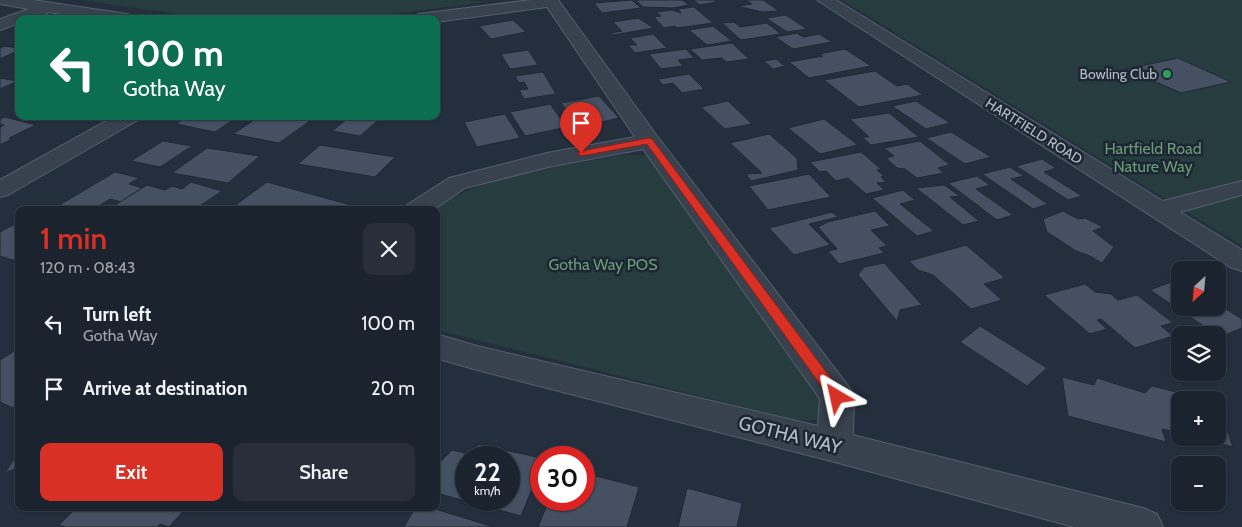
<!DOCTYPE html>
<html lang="en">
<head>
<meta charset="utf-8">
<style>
  :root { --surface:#1b232e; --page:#282f3a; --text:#f1f3f6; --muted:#a0a4aa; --line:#39404a; --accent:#d93025 }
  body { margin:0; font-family:Cabin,sans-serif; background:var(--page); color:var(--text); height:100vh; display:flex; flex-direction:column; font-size:19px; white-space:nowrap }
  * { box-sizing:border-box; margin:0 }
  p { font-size:16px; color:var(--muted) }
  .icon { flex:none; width:28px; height:28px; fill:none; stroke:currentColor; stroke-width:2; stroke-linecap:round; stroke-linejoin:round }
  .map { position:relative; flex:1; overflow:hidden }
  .sheet { position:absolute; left:15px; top:206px; width:425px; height:305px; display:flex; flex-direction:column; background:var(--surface); border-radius:10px; box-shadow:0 1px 4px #0004,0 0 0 1px var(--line) }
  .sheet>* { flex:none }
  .top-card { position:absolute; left:15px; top:15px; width:425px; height:105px; border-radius:10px; box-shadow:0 1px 4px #0004,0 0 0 1px var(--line); background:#0b6e4f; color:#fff; overflow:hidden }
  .needle { width:32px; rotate:206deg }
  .buttons { position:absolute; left:1171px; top:261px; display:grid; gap:10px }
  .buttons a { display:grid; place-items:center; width:55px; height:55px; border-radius:10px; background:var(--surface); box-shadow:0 1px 4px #0004,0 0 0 1px var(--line); font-size:25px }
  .speed { position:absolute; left:455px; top:446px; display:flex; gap:10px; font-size:25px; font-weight:700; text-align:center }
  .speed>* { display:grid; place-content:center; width:65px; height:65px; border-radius:50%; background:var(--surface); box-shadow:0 1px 4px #0004,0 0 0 1px var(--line); line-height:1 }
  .speed small { font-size:12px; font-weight:400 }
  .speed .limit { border:8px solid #d22; background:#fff; color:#111 }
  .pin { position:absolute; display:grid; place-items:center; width:42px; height:42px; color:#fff; margin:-51px -21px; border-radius:50% 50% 50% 0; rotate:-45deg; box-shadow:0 0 5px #0007 }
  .pin .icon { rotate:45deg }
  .me { position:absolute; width:55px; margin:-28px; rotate:324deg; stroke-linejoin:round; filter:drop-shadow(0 0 4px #0008) }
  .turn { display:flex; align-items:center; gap:18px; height:105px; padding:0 25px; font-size:22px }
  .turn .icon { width:65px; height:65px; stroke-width:2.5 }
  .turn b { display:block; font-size:35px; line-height:42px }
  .round { display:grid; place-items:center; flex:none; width:52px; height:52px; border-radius:10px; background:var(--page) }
  .headline { display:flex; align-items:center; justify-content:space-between; height:85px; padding:0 25px }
  h1 { font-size:30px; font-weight:600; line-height:38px; color:var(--accent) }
  .action { display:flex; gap:10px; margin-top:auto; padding:10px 25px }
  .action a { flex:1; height:58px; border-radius:10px; background:var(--accent); color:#fff; font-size:20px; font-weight:600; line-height:58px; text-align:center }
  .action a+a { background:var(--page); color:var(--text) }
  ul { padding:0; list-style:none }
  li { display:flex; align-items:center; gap:15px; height:65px; padding:0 25px }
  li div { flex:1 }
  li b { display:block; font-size:19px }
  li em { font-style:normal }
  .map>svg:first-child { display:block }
</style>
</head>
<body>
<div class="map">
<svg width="1242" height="527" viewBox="0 0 1242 527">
  <rect width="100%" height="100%" fill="#242f3e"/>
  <g fill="#263c3f">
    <path d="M81,0H468L486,2L352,19H212Z"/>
    <path d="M842,0H1242V246L1239,244Z"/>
    <path d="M624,155H645L655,159L827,398L821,418L808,421L792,419L436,330V210H429C489,174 557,167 624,155Z"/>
  </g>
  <g fill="#455162" stroke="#1f2835" fill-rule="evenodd">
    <path d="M632,0L641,8L602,13L594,3Z"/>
    <path d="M636,0H682L689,5L673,8L643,7Z"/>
    <path d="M693,0H714L717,2L700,5Z"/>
    <path d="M745,0H763L779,11L762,12L737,6L752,4Z"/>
    <path d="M694,7L713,23L677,28L675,26L664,28L654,17L661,16L656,12L672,10L681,13L678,9Z"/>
    <path d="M786,15L807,29L787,32L766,18Z"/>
    <path d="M638,18L654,28L613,35L611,33L622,31L613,22Z"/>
    <path d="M513,20L526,32L491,39L479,26Z"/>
    <path d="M734,22L740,27L767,23L781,34L741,40L722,23Z"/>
    <path d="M713,26L732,41L707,45L689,30Z"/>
    <path d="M797,33L803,37L819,34L832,42L793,49L775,37Z"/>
    <path d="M653,34L667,48L635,53L628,45H637L630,38Z"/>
    <path d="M732,43L749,59L726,62L722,58L702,60L690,49Z"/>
    <path d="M4,46L19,48V50L0,59V48Z"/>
    <path d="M686,49L694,58L678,60L683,66L661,69L649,54Z"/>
    <path d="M845,49L871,66L809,78L789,62L823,56L819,54Z"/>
    <path d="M528,50L538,65L510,69L501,54Z"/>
    <path d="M1178,58L1231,82L1181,93L1126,69Z"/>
    <path d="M776,59L785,66L773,69L764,61Z"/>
    <path d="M875,71L897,86L907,84L923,95L859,107L824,80Z"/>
    <path d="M543,72L556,94L524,99L519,90L528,89L524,82L519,83L515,76Z"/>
    <path d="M689,74L704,89L682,93L673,83L663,85L658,79Z"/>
    <path d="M0,78L18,81L0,89Z"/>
    <path d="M599,96L619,118L579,127L561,103Z"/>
    <path d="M728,101L752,124L725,129L701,107Z"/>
    <path d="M916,101L950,123L926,129L892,106Z"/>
    <path d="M550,104L567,127L525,136L510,112Z"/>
    <path d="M889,113L919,137L871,145L862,137H869L850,119Z"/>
    <path d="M505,114L520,138L477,147L464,122Z"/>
    <path d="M188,116H239L215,132L176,124Z"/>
    <path d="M260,116H317L279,143L233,134Z"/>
    <path d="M351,116H383L360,136L332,131Z"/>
    <path d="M5,117L36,125L9,138L12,139L0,145V127L4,125L0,124V119Z"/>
    <path d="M824,119L858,145L820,154L788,128Z"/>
    <path d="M951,132L991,157L965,164L926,138Z"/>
    <path d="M769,134L797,158L798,170L751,181L746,174L762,173L730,143Z"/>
    <path d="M163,141L192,146L160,167L131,161Z"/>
    <path d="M920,141L950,165L938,168L944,173L917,178L905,169L897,168L886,158L894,156L884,148Z"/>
    <path d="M320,145L395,157L375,177L298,164Z"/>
    <path d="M207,148L260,156L228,183L172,173Z"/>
    <path d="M861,152L881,169L877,170L884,176L881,177L886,182L877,183L884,190L866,194L848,178L836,181L826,171L820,172L810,162Z"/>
    <path d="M1042,159L1056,168L1044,172L1082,196L1068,200L1016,166Z"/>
    <path d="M1010,167L1024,176L1011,179L1048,204L1033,209L982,174Z"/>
    <path d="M115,172L139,178L129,184L142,188L121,202L110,199L92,210H67L56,207Z"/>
    <path d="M809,174L831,197L768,210L749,186Z"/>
    <path d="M977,176L990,185L976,189L1013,215L997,220L948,183Z"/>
    <path d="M191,182L222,191L194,210H122L125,208L115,205L147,185L165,190L172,186L182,189Z"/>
    <path d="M267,182L351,205L345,210L230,209Z"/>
    <path d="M944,185L960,196L950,197L979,221L963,225L916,188Z"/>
    <path d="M903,190L915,200L900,204L934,231L917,236L872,198Z"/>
    <path d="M875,211L890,226L871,230L887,246L879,248L884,253L839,264L828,251L837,249L818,227L828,222Z"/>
    <path d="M1063,211L1078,219L1085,218L1103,227L1093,231L1114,247L1102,263L1090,256L1076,251L1047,232L1043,219Z"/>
    <path d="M832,212L838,217L809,224L830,245L794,255L769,228Z"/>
    <path d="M19,222V262L0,256V232Z"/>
    <path d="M966,245L1005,278L984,284L1002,300L971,309L933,275L918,270L909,261Z"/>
    <path d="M884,263L922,305L900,310L897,321L858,275L864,267Z"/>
    <path d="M1179,279L1180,308H1218V304L1242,319V328L1220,337L1150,290Z"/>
    <path d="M1085,284L1095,292L1111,294L1118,300L1137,295L1173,323L1161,326L1173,336L1135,348L1101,319L1097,320L1107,329L1090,334L1044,295Z"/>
    <path d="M980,326L1047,368L1027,386L960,342Z"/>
    <path d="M19,348V403L13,408L0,402V360Z"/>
    <path d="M1062,377L1094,385L1097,378L1145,393L1152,386L1209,400H1180V433L1162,429L1166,442L1068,416Z"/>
    <path d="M1218,404L1233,447L1196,438H1218Z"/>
    <path d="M478,444L541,458V467L521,516L436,493L437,465L452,450L473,455ZM466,458H509V500H466Z"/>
    <path d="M19,451V467L5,473Z"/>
    <path d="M584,473L639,487L627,527H538L549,500H584Z"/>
    <path d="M687,488L742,503L737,527H678Z"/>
    <path d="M76,508H186L169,527L160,524L157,527H65L59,525Z"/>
    <path d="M415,508H432L494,527H404Z"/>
  </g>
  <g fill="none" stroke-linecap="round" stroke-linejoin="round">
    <g stroke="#565f6c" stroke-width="2">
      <g id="minor">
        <path d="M0,0H33L127,14L133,16L135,19H95L49,12L31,19H19V23L0,30V19L29,9L0,4Z"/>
        <path d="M531,0H558L657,136L849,387L854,397L853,435L1143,508L1157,514L1163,527H1074L835,462L477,370L436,358V334L477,346L818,426L820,399L643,149L548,167L465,188L433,210H404L407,205L449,178L547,153L635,137L547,7L436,22V19H411L413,16L419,14Z"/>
        <path d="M817,0H836L1163,201L1242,181V195L1180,212L1242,250V271L1232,268Z"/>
        <path d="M115,116H141L138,120L8,195L0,197V180Z"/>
      </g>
    </g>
    <use href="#minor" fill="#38414e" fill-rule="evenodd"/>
  </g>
  <path fill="#d93025" stroke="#8d1f18" d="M649,138L652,139L842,393L844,397L842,401L837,403L832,401L647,144L581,156L577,153L581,151Z"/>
  <circle fill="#2e9e5b" stroke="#1d2633" stroke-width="2" cx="1167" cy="74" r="5"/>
  <g text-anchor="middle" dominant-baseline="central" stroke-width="5" stroke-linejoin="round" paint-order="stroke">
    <g font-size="14" fill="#b4bcc9" stroke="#1d2633" text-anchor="end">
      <text x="1157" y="74">Bowling Club</text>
    </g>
    <g font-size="14" fill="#b4bcc9" stroke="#1d2633">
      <text transform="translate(1034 131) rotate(32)">HARTFIELD ROAD</text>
    </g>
    <g font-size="16" fill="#6b9a76" stroke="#1d2633">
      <text x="1153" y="148">Hartfield Road<tspan x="1153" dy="18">Nature Way</tspan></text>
      <text x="603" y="264">Gotha Way POS</text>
    </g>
    <g font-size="19" fill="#b4bcc9" stroke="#1d2633">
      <text transform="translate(790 435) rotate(14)">GOTHA WAY</text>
    </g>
  </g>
</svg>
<div class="buttons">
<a><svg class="needle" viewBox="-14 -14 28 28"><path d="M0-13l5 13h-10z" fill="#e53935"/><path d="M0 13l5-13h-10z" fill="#a0a4aa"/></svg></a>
<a><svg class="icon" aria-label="layers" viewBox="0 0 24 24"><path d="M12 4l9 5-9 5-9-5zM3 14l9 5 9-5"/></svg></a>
<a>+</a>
<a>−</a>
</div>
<div class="speed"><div>22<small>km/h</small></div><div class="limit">30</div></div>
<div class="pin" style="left:581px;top:153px;background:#d93025"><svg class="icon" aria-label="arrive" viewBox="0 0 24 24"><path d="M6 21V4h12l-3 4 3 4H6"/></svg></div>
<svg class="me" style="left:837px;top:397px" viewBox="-20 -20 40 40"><path d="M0-17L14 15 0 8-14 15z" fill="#d93025" stroke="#fff" stroke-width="4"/></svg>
<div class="top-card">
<div class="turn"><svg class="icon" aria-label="left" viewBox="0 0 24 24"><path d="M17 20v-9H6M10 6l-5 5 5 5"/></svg><div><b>100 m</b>Gotha Way</div></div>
</div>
<section class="sheet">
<div class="headline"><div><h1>1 min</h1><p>120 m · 08:43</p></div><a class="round"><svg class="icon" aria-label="close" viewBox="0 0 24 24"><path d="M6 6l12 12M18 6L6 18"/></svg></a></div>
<ul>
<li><svg class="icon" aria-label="left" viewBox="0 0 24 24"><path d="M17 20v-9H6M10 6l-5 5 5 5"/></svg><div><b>Turn left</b><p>Gotha Way</p></div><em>100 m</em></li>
<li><svg class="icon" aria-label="arrive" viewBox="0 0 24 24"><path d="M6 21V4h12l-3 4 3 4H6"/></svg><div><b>Arrive at destination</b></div><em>20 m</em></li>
</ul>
<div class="action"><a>Exit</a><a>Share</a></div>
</section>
</div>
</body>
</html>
